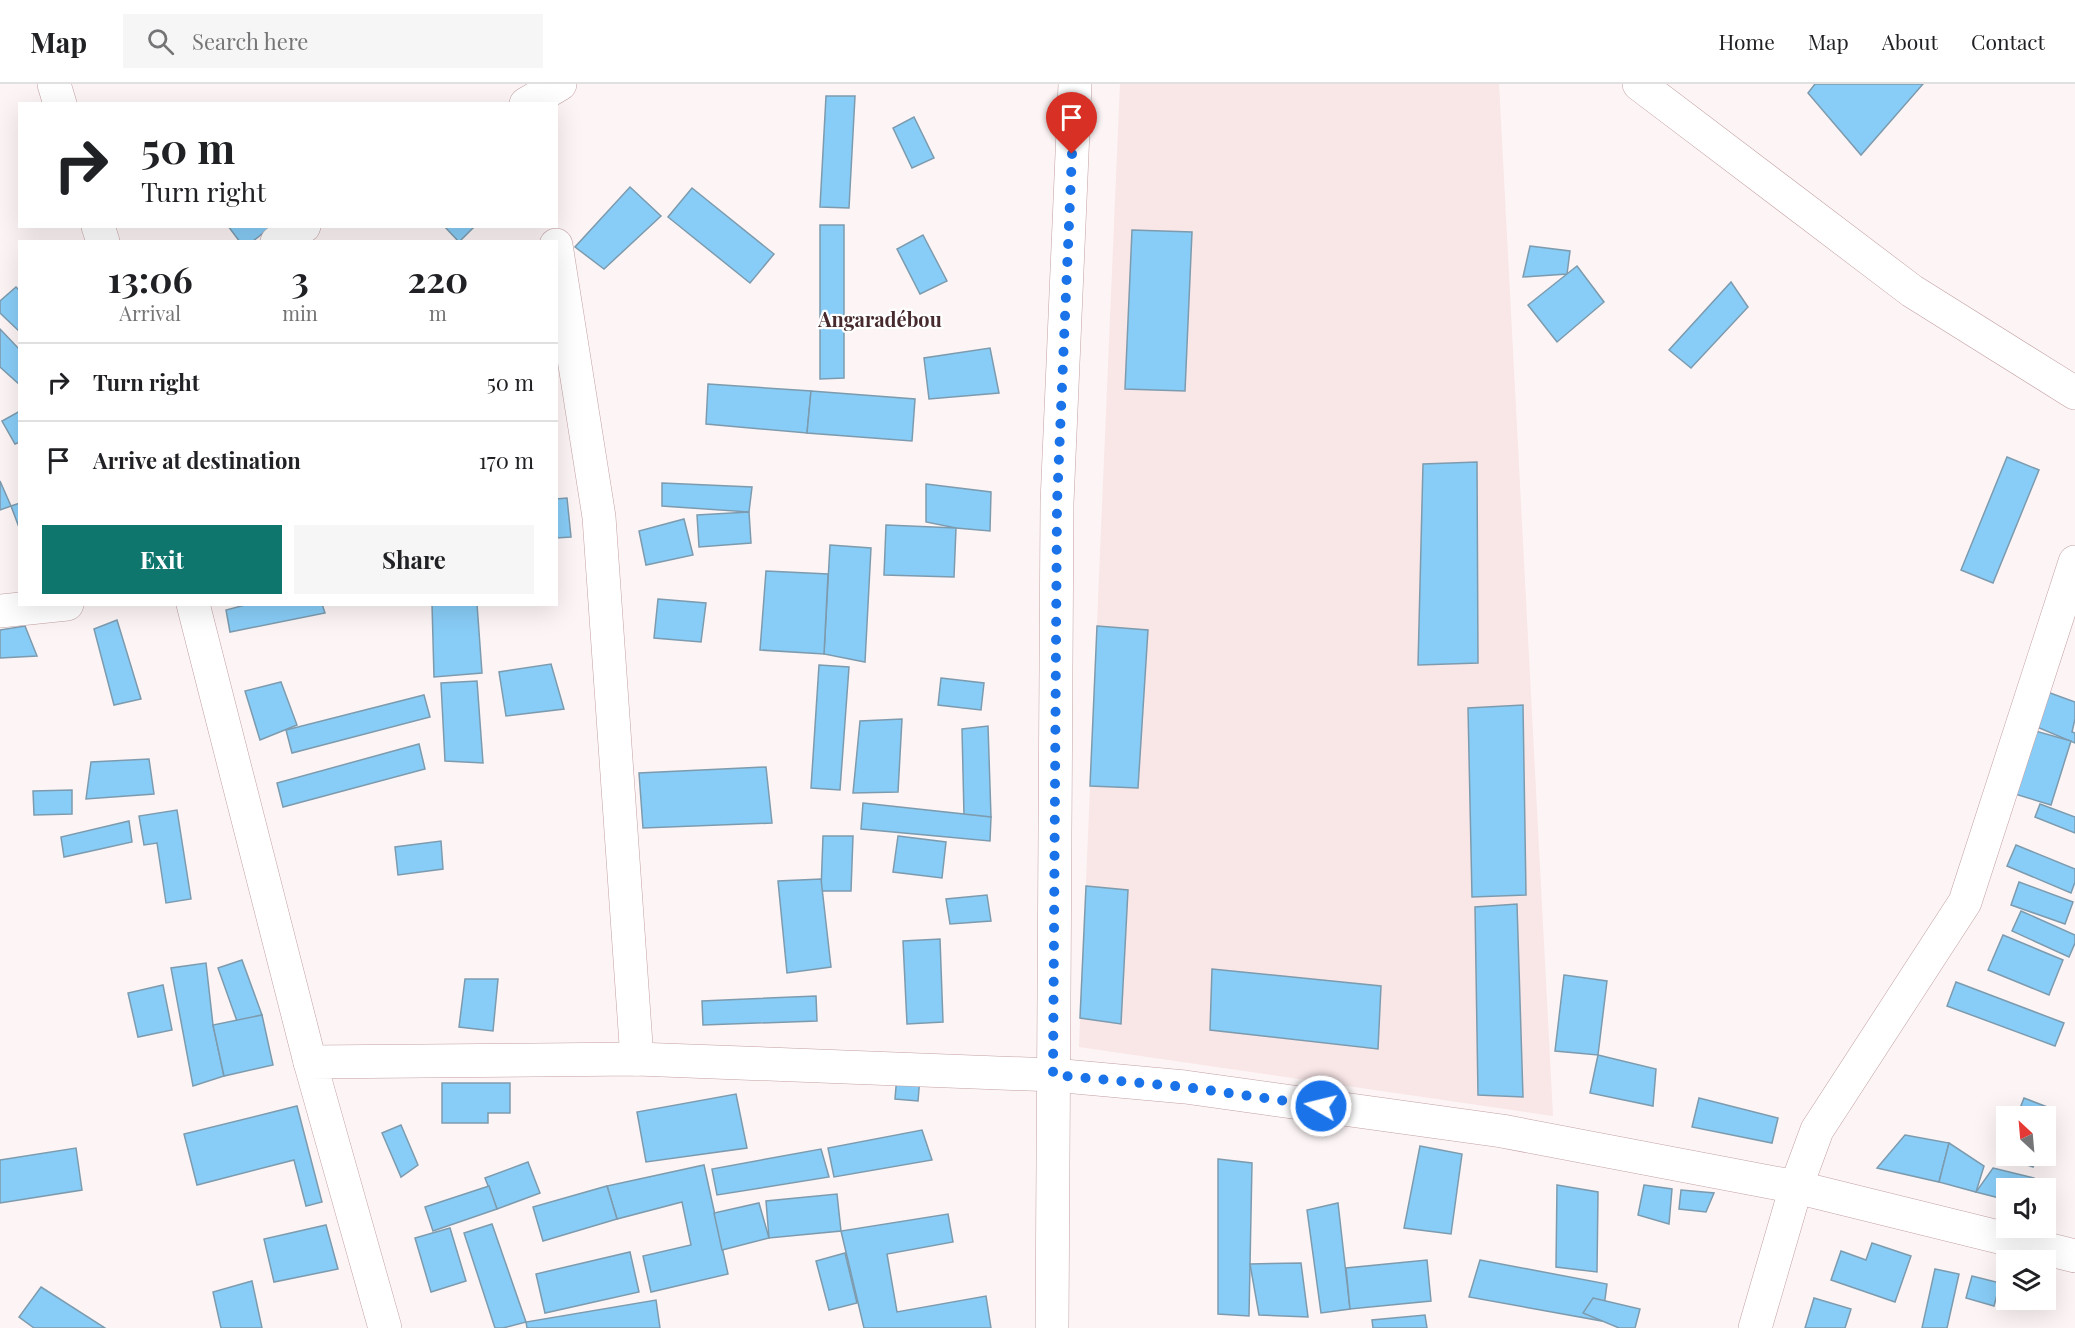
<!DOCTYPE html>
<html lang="en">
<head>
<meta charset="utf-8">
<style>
  :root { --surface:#fff; --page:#f6f6f6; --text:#202124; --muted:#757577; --line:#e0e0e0; --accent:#0f766e }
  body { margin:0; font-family:"Playfair Display",serif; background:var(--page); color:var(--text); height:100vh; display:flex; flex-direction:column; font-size:22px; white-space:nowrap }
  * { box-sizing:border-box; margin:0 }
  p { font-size:20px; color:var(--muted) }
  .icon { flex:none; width:33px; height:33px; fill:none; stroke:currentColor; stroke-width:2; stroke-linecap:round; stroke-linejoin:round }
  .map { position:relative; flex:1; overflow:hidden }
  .sheet { position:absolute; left:18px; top:156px; width:540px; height:366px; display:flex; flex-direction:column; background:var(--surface); border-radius:0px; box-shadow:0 6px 24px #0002 }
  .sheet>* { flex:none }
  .top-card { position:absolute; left:18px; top:18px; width:540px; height:126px; border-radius:0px; box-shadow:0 6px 24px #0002; background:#fff; color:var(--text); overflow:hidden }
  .needle { width:39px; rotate:334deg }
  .tools { position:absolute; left:1996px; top:1022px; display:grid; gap:12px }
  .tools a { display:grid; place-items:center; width:60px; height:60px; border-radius:0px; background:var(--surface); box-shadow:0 6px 24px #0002; font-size:30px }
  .pin { position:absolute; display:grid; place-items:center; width:51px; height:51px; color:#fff; margin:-62px -26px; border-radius:50% 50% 50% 0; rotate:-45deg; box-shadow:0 0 6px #0007 }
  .pin .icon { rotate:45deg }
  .me { position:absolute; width:66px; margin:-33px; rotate:278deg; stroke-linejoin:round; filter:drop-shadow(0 0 4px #0008) }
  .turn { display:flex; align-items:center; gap:21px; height:126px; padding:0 24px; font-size:27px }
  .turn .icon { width:78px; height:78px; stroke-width:2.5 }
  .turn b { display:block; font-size:42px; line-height:51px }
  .eta { display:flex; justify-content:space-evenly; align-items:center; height:102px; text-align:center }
  .eta b { font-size:36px; font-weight:700; line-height:42px }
  .cta { display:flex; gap:12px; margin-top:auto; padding:12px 24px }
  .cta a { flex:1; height:69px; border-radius:0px; background:var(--accent); color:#fff; font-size:24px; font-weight:700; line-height:69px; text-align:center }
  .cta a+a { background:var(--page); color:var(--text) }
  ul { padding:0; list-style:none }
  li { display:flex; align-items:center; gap:18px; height:78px; padding:0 24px; border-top:2px solid var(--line) }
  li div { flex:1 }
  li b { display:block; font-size:22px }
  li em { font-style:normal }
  header { display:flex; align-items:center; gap:36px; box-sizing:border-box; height:84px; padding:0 30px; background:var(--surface); border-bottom:2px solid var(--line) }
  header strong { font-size:28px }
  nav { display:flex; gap:33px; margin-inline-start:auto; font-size:21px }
  .search { width:420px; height:54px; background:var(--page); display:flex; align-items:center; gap:15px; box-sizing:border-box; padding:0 21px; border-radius:0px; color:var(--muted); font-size:22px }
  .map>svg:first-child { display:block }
</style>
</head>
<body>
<header>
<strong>Map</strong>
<div class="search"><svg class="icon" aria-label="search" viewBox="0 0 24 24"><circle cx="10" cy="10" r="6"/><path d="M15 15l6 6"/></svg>Search here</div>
<nav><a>Home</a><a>Map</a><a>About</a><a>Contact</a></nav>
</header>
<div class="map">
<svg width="2075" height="1244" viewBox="0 0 2075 1244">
  <rect width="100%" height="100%" fill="#fcf4f5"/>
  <path fill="#f9e6e7" d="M1120,0H1499L1553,1032L1079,963Z"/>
  <g fill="#88cdf7" stroke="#7d9bae" stroke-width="1.5">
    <path d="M1815,0H1923L1861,71L1808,9Z"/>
    <path d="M826,12H855L849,124L820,123Z"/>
    <path d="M914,33L934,74L912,84L893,44Z"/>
    <path d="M630,103L661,132L604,185L575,163Z"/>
    <path d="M692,104L774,170L750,199L668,133Z"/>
    <path d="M820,141H844V294L820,295Z"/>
    <path d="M228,142H272L252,158H240Z"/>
    <path d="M444,142H475L459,158Z"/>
    <path d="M1132,146L1192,148L1185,307L1125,305Z"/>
    <path d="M923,151L947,197L920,210L897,165Z"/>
    <path d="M1530,162L1570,167L1567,190L1523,193Z"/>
    <path d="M1577,182L1604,218L1557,258L1528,221Z"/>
    <path d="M1731,198L1748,223L1691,284L1669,266Z"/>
    <path d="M16,203L20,207V248L0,229V217Z"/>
    <path d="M0,245L20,266V301L0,283Z"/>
    <path d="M990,264L999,309L929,315L924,274Z"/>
    <path d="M708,300L811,307L807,349L706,340Z"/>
    <path d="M811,307L915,315L912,357L807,349Z"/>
    <path d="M20,327V358L15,360L2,337Z"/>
    <path d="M2007,373L2039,386L1993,499L1961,486Z"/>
    <path d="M1477,378L1478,579L1418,581L1423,380Z"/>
    <path d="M0,397L11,422L0,426Z"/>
    <path d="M662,399L752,403L749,428L662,422Z"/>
    <path d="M926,400L991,408L990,447L956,444L926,438Z"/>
    <path d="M567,414L571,453L556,454V415Z"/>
    <path d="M20,419V446L11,422Z"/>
    <path d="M749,428L751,459L699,463L697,431Z"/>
    <path d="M684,435L693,471L646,481L639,447Z"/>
    <path d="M886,441L956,444L954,493L884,491Z"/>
    <path d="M830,461L871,464L865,578L824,570Z"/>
    <path d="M766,487L828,490L824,570L760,566Z"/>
    <path d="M658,515L706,519L701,558L654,554Z"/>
    <path d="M249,520H322L325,529L230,548L226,526Z"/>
    <path d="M432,520H477L482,589L434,593Z"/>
    <path d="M117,536L141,615L114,621L94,545Z"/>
    <path d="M25,542L37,572L0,574V546Z"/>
    <path d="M1097,542L1148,546L1138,704L1090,702Z"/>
    <path d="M551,580L564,625L506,632L499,588Z"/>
    <path d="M819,581L849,583L840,706L811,704Z"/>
    <path d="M941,594L984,599L981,626L938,621Z"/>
    <path d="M477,597L483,679L445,677L441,599Z"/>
    <path d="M281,598L297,641L260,656L245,607Z"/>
    <path d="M2042,606L2075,618V635L2072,648L2075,649V659L2030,640Z"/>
    <path d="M424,611L430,633L292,669L286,646Z"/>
    <path d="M1523,621L1526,811L1472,813L1468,624Z"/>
    <path d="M902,635L898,708L853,709L860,637Z"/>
    <path d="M988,642L991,733L964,732L962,645Z"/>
    <path d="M2025,644L2071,657L2051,721L2005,707Z"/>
    <path d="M419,660L425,685L283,723L277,699Z"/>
    <path d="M149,675L154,710L86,715L91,678Z"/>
    <path d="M766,683L772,739L643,744L639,689Z"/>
    <path d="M72,706V730L34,731L33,707Z"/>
    <path d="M863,719L991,733L990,757L861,745Z"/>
    <path d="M2040,720L2075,733V749L2035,733Z"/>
    <path d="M177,726L191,815L166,819L157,759L144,761L139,732Z"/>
    <path d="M129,737L132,758L64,773L61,753Z"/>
    <path d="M823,752H853L851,807H821Z"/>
    <path d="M898,752L946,758L942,794L893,788Z"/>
    <path d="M441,757L443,785L398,791L395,763Z"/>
    <path d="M2016,761L2075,785V798L2071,809L2007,782Z"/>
    <path d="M821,795L831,883L787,889L778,797Z"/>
    <path d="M2019,798L2073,818L2065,840L2011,821Z"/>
    <path d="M1086,802L1128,806L1121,940L1080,934Z"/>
    <path d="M987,811L991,837L950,840L946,815Z"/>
    <path d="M1517,820L1523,1013L1478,1011L1475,823Z"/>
    <path d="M2021,827L2075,851V859L2069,873L2012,847Z"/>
    <path d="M2003,851L2063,876L2049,911L1988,886Z"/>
    <path d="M940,855L943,938L907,940L903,857Z"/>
    <path d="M242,876L262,931L238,940L218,884Z"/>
    <path d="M206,879L213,941L224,992L193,1002L171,884Z"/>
    <path d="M1212,885L1381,902L1378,965L1210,946Z"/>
    <path d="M1564,891L1607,897L1598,971L1555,967Z"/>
    <path d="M465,895H498L493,947L459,943Z"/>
    <path d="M1956,898L2064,939L2055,962L1947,922Z"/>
    <path d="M163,901L172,946L138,953L128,909Z"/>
    <path d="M816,912L817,937L703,941L702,917Z"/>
    <path d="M262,931L273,981L224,992L213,941Z"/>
    <path d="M1598,971L1656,985L1653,1022L1590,1009Z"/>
    <path d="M897,991L920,993L918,1017L895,1015Z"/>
    <path d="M442,999H510V1029H488V1039H442Z"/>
    <path d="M736,1010L747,1064L646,1078L637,1028Z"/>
    <path d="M1699,1014L1778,1034L1772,1059L1692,1043Z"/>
    <path d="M2024,1014L2055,1026L2046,1049V1032H2017Z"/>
    <path d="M297,1022L322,1118L306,1122L294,1076L197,1101L184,1050Z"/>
    <path d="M401,1041L418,1081L401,1093L382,1049Z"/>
    <path d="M922,1046L932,1076L834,1093L828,1064Z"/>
    <path d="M1905,1051L1949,1059L1939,1098L1877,1084Z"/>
    <path d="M1949,1059L1984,1082L1976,1108L1939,1098Z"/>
    <path d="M1420,1062L1462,1070L1451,1150L1404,1144Z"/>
    <path d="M76,1064L82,1106L0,1119V1076Z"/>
    <path d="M821,1065L829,1093L717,1111L712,1085Z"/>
    <path d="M2021,1071H2038L2033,1083L2019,1078Z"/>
    <path d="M1218,1075L1252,1079L1249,1232L1218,1230Z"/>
    <path d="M528,1078L540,1109L497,1125L485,1094Z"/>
    <path d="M704,1081L728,1190L651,1208L643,1172L691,1161L682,1118L617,1135L607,1102Z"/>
    <path d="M1993,1084L2034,1094L2032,1104H2007V1116L1976,1108Z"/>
    <path d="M1557,1101L1598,1108L1597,1188L1556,1183Z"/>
    <path d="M1644,1101L1672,1105L1669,1140L1638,1131Z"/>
    <path d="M489,1102L497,1125L433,1147L425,1123Z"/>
    <path d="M607,1102L617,1135L543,1157L533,1123Z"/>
    <path d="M1681,1106L1714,1109L1706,1128L1679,1125Z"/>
    <path d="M837,1110L841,1147L769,1154L766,1117Z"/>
    <path d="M759,1119L769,1154L722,1166L714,1129Z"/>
    <path d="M1338,1119L1350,1225L1321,1229L1307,1126Z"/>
    <path d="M948,1130L953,1158L887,1170L897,1228L986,1212L991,1244H864L841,1147Z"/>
    <path d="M492,1140L526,1238L503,1244H495L464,1149Z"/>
    <path d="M326,1141L338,1185L274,1198L264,1155Z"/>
    <path d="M450,1144L466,1197L431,1208L415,1154Z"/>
    <path d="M1872,1159L1911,1172L1895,1218L1831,1196L1841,1167L1866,1176Z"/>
    <path d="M630,1168L639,1208L545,1229L536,1190Z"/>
    <path d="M845,1169L857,1219L829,1226L816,1177Z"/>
    <path d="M1427,1176L1431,1217L1350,1225L1346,1184Z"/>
    <path d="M1480,1176L1607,1200L1602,1237L1469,1213Z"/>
    <path d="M1301,1179L1308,1233L1259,1231L1250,1180Z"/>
    <path d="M1935,1185L1959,1190L1947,1244H1922Z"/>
    <path d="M1972,1192L2000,1199L1994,1222L1966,1214Z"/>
    <path d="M252,1197L262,1244H221L213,1208Z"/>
    <path d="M41,1203L105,1244H34L19,1233Z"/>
    <path d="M1593,1214L1640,1225L1635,1244H1619L1583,1229Z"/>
    <path d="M1814,1214L1851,1225L1845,1244H1805Z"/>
    <path d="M656,1216L660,1244H527L526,1238Z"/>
    <path d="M1425,1231L1427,1244H1373L1372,1236Z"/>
  </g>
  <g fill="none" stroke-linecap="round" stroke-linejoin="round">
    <g stroke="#c4a0a3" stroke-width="34">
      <g id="minor">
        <path d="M54,0L60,20"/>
        <path d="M1639,0L1912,207L2075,309"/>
        <path d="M526,20L560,0"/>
        <path d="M98,142L103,158"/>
        <path d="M277,158L304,142"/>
        <path d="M556,161L599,433L637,975"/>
        <path d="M193,520L310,978"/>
        <path d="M0,527L67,520"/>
        <path d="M385,1244L310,978L637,975L1053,991L1185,1003L1502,1047L1796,1103L2075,1172"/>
        <path d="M1052,1244L1057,419L1075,0"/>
        <path d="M1755,1244L1796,1103L1817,1046L1965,818L2075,478"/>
      </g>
    </g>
    <use href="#minor" stroke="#fff" stroke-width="33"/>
  </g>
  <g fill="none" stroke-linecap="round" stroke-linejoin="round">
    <path stroke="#1a73e8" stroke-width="10" stroke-dasharray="0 18" d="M1072,70L1057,419L1053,991L1185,1003L1321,1022"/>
  </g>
  <g text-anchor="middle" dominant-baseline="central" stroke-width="4.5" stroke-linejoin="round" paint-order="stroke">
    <g font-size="20" font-weight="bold" fill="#472a2e" stroke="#fff">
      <text x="880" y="234">Angaradébou</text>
    </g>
  </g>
</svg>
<div class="tools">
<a><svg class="needle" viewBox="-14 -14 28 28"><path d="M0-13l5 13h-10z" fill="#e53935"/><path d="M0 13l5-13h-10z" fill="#757577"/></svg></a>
<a><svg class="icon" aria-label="sound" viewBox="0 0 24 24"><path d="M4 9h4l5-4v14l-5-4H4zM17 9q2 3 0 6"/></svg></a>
<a><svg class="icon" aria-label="layers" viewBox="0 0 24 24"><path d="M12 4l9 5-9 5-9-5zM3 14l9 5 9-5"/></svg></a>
</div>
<div class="pin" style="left:1072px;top:70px;background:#d93025"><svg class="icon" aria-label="arrive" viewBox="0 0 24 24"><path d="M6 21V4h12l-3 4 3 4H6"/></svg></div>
<svg class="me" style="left:1321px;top:1022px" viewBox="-20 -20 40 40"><circle r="17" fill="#1a73e8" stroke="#fff" stroke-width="3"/><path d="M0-11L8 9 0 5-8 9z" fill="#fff"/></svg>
<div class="top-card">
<div class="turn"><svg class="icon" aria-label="right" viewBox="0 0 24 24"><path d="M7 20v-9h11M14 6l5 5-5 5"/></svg><div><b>50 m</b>Turn right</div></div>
</div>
<section class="sheet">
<div class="eta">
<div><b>13:06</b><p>Arrival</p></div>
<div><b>3</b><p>min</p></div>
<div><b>220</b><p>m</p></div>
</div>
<ul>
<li><svg class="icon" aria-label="right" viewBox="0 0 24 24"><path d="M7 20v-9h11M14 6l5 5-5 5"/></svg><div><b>Turn right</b></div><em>50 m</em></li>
<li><svg class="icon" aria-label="arrive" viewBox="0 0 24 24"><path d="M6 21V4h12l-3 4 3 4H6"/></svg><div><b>Arrive at destination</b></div><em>170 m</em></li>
</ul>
<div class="cta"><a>Exit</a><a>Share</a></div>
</section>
</div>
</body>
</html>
